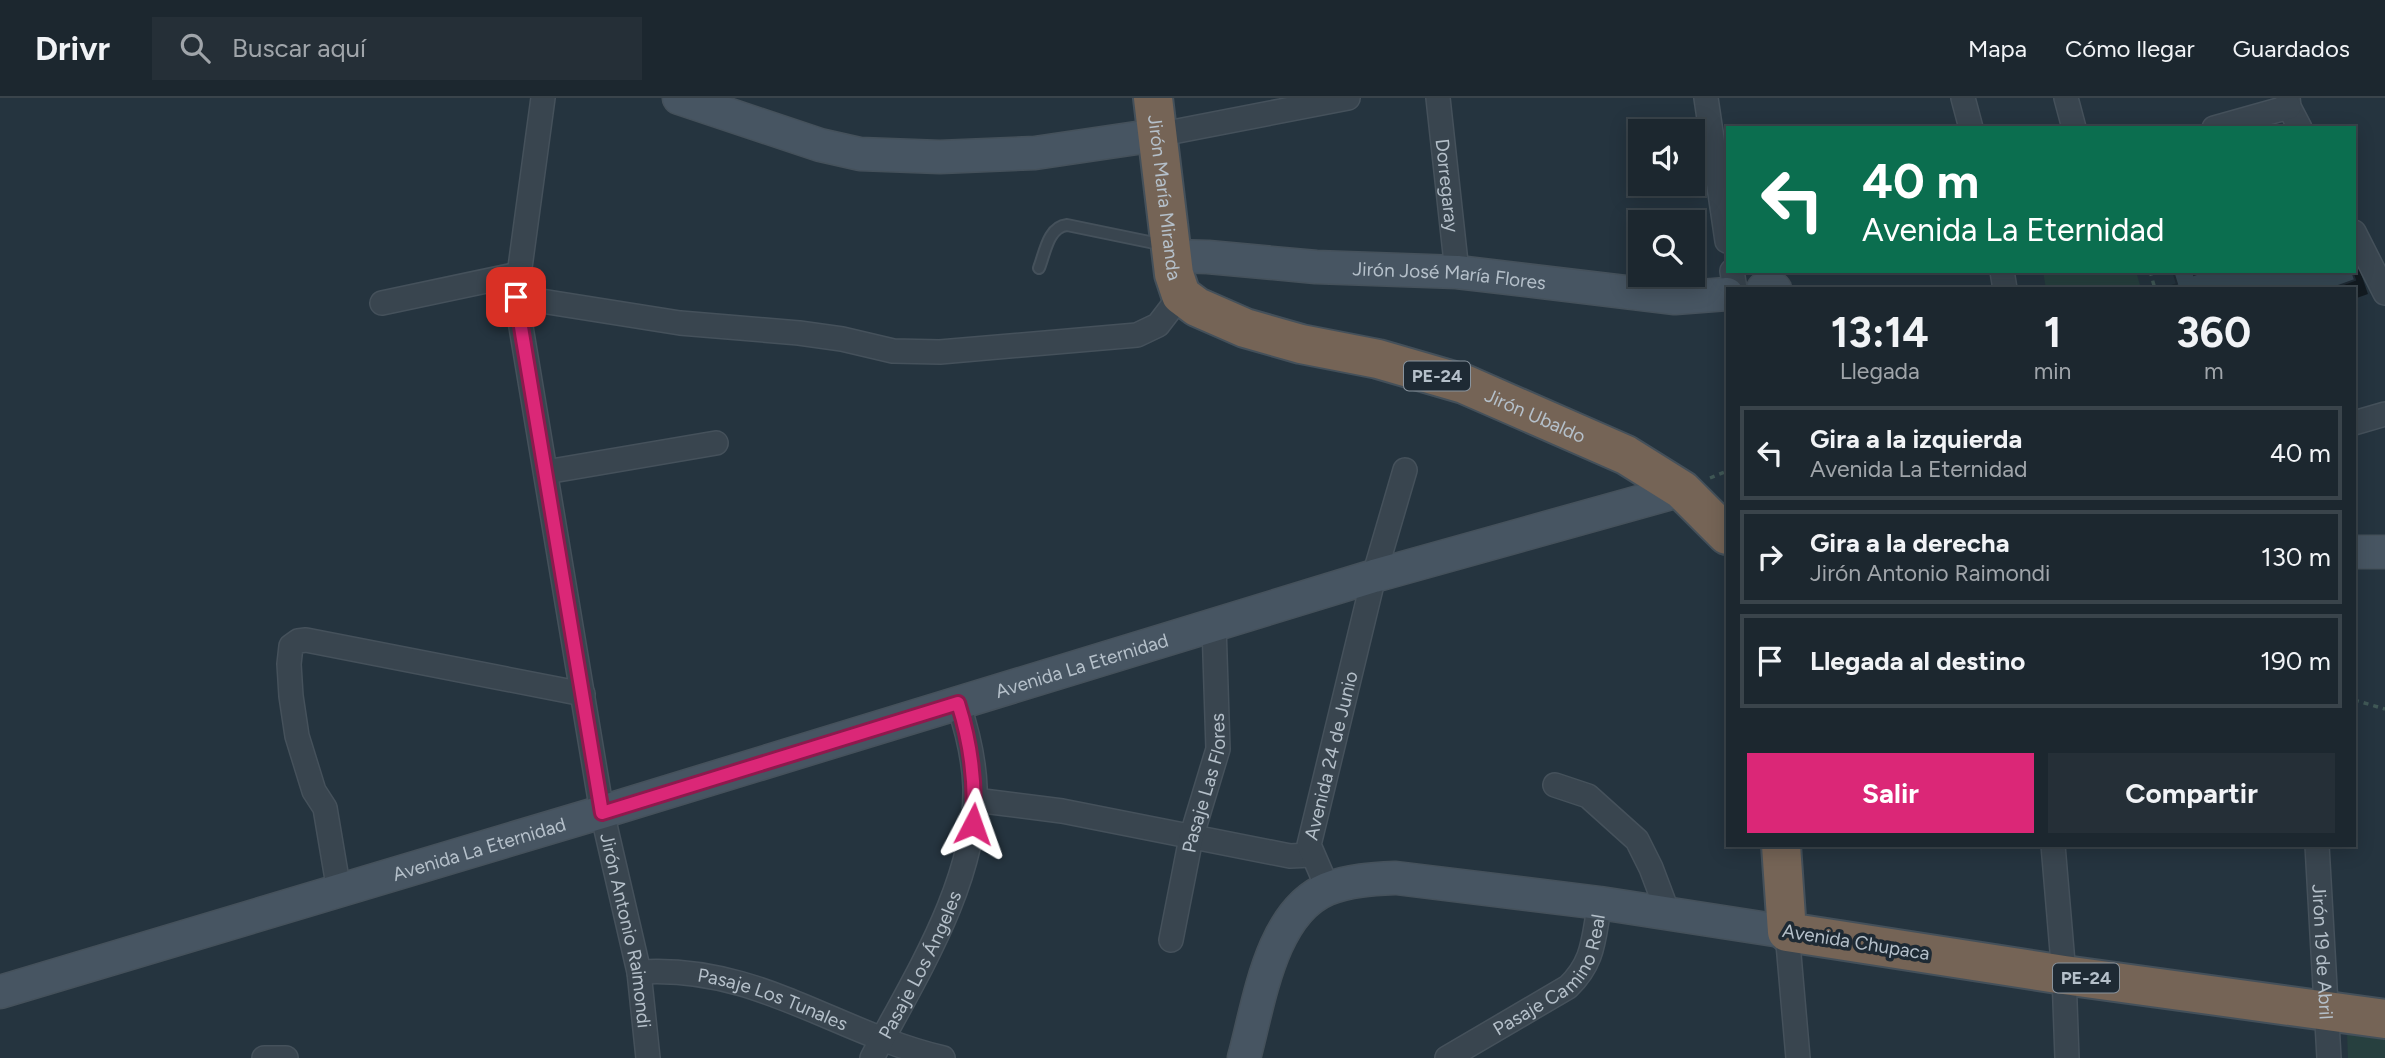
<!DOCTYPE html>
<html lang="es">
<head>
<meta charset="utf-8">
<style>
  :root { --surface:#1c272f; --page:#252f37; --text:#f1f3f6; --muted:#a0a5aa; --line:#3a444b; --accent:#db2777 }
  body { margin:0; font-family:Figtree,sans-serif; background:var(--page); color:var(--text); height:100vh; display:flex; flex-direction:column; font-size:26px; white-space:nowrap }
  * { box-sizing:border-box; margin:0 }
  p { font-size:23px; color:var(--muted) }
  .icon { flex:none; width:38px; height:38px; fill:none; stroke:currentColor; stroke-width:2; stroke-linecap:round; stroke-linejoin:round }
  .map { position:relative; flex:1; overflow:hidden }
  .side { position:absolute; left:1726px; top:189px; width:630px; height:560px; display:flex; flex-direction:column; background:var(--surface); border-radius:0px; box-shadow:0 4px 18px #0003,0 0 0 2px var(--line) }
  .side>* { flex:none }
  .banner { position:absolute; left:1726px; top:28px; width:630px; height:147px; border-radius:0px; box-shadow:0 4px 18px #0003,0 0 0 2px var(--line); background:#0b6e4f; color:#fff; overflow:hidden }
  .buttons { position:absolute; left:1628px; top:21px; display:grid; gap:14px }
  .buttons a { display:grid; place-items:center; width:77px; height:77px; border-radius:0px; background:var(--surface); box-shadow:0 4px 18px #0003,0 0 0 2px var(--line); font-size:35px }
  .pin { position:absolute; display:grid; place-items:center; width:60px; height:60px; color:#fff; margin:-30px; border-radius:14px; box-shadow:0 4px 10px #0006 }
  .me { position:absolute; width:77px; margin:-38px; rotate:4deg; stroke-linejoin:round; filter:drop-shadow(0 0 5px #0008) }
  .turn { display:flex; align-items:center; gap:24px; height:147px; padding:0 21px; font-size:32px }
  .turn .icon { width:91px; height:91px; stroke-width:2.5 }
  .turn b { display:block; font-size:49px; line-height:60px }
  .eta { display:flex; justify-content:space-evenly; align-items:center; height:119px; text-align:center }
  .eta b { font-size:42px; font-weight:700; line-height:49px }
  .action { display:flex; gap:14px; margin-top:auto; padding:14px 21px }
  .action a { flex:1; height:80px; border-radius:0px; background:var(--accent); color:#fff; font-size:28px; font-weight:700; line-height:80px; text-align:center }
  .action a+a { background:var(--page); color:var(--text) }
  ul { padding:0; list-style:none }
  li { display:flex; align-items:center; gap:21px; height:94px; margin:0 14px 10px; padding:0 7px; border:4px solid var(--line); border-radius:0px }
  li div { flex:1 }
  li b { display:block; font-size:26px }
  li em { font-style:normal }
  header { display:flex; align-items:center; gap:42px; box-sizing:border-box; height:98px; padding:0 35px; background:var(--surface); border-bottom:2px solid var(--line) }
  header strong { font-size:33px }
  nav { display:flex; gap:38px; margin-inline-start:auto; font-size:24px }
  .search { width:490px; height:63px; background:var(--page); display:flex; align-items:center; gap:18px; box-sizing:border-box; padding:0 24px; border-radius:0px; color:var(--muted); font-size:26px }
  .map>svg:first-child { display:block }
</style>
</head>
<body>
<header>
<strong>Drivr</strong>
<div class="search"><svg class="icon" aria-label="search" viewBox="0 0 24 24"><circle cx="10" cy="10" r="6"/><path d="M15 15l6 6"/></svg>Buscar aquí</div>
<nav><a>Mapa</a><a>Cómo llegar</a><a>Guardados</a></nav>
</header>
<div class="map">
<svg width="2385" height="960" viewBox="0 0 2385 960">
  <rect width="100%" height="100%" fill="#25343f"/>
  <g fill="#27403f">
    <path d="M2043,173H2136L2141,191H2046Z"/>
    <path d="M2347,934L2385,941V960H2348Z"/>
  </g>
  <path fill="#0007" d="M2354,155L2368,196L2354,201V191H2169L2180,187L2178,173H2194L2198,177L2210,173H2354Z"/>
  <path fill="#374955" stroke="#202c36" stroke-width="2" d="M2173,173H2193L2194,177L2205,173H2352L2355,182L2330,191H2164L2177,186Z"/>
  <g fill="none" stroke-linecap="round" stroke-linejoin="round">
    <g stroke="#45515b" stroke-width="14">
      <path id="lane" d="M1039,170C1045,155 1048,129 1067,127L1164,147"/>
    </g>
    <g stroke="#45515b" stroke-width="26">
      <g id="street">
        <path id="s1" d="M543,0L516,199L602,714L639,874L648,960"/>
        <path id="s2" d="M1438,0L1457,174"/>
        <path d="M1706,0L1727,143"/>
        <path d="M1963,0L1971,30"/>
        <path d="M2066,0L2074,30"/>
        <path d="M2288,0L2289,9L2300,30"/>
        <path d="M2214,30L2289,9"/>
        <path d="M1157,37L1348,0"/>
        <path d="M2354,134L2385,195"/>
        <path d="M1732,173L1735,191"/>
        <path d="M2002,173L2005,191"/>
        <path d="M516,199L680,225L799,235L842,241L893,253L940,254L1137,237L1158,227L1181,197"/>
        <path d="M382,205L519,176"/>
        <path d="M2354,325L2385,316"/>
        <path d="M546,374L716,345"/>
        <path d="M1555,687L1588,698L1637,742L1651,770L1668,815"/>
        <path d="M975,702L1062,713L1290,758L1312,757"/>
        <path d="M2053,747L2064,877L2067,960"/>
        <path id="s3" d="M2317,747L2329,960"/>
        <path id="s4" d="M1328,791L1309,747L1374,478L1405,372"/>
        <path d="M339,793L325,710L314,693L297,638L291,598L289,566L291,548L298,543L306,542L583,596"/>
        <path d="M1787,834L1798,960"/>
        <path id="s5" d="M1171,842L1191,740L1218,651L1214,527"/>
        <path id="s6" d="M639,874C756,866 836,935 943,960"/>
        <path d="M264,960H286"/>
        <path id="s7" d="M872,960C915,879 977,783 975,689C974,660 967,632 958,605"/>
        <path id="s8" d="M1447,960L1568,889C1595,863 1593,840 1600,805"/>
      </g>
    </g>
    <g stroke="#45515b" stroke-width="35">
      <g id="secondary">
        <path d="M679,0L820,47L860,56L940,59L1035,55L1157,37"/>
        <path id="s9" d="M1172,158L1208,159L1316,169L1457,174L1675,200L1727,196"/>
        <path d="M1763,191H1775"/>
        <path d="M2354,454H2385"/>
        <path id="s10" d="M0,894L602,714L1374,478L1682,392"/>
        <path d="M1244,960C1259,906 1270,815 1327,791C1349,782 1374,781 1396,780L1600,805L1787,834"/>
      </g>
    </g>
    <g stroke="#44505a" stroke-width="42">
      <g id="highway">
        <path id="s11" d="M1153,0L1174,176L1181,197L1197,209L1245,230L1301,246L1378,261L1464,286L1626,357L1682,392L1727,437"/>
        <path d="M1781,747L1787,834L2064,877L2385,921"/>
      </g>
    </g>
    <g stroke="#405856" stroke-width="3.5" stroke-dasharray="5 5" stroke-linecap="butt">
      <path d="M2150,173L2155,191"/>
      <path d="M1710,380L1727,373"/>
      <path d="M2354,602L2385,611"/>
    </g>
    <use href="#lane" stroke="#39454f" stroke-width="10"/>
    <use href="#street" stroke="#39454f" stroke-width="23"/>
    <use href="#secondary" stroke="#475562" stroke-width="32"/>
    <use href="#highway" stroke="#756456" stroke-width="38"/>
  </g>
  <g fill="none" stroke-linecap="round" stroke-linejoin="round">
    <g stroke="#8e194d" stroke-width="18">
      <path id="route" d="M516,199L602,715L958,605C971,646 976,683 973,726"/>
    </g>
    <use href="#route" stroke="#db2777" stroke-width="12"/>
  </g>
  <g text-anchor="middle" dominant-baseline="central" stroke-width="7" stroke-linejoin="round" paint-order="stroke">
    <g fill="#1e2a34" stroke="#88939d" stroke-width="2">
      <rect x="1404" y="263.5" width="66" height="29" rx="5"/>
      <rect x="2053" y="865.5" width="66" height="29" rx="5"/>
    </g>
    <g font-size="18" font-weight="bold" fill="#b5c0ca">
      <text x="1437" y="278">PE-24</text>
      <text x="2086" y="880">PE-24</text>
    </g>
    <g font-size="19" fill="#b5c0ca" stroke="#1e2a34">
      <text stroke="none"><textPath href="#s2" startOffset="88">Dorregaray</textPath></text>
      <text stroke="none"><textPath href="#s11" startOffset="100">Jirón María Miranda</textPath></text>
      <text stroke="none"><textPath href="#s9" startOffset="278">Jirón José María Flores</textPath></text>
      <text stroke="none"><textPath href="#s11" startOffset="576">Jirón Ubaldo</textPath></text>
      <text stroke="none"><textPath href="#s10" startOffset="1130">Avenida La Eternidad</textPath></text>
      <text stroke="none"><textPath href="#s4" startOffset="140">Avenida 24 de Junio</textPath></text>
      <text stroke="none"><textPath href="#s5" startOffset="161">Pasaje Las Flores</textPath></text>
      <text stroke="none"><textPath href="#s10" startOffset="500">Avenida La Eternidad</textPath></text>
      <text stroke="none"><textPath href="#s1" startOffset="844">Jirón Antonio Raimondi</textPath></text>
      <text transform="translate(1856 844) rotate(9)">Avenida Chupaca</text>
      <text stroke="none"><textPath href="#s3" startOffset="107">Jirón 19 de Abril</textPath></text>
      <text stroke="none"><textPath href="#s7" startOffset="105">Pasaje Los Ángeles</textPath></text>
      <text stroke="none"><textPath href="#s8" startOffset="138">Pasaje Camino Real</textPath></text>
      <text stroke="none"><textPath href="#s6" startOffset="138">Pasaje Los Tunales</textPath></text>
    </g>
  </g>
</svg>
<div class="buttons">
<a><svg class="icon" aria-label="sound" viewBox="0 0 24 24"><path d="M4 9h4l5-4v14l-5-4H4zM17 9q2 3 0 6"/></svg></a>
<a><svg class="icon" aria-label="search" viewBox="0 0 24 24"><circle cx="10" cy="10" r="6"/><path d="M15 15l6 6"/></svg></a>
</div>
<div class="pin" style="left:516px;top:199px;background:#d93025"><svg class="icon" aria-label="arrive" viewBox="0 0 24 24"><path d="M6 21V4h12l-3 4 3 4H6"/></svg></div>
<svg class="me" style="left:973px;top:726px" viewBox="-20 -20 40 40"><path d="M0-17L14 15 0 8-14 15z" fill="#db2777" stroke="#fff" stroke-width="4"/></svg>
<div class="banner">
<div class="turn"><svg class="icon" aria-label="left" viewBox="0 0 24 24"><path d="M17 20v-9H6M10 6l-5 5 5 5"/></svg><div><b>40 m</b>Avenida La Eternidad</div></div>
</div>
<section class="side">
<div class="eta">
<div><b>13:14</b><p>Llegada</p></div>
<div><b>1</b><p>min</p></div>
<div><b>360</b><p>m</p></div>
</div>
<ul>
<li><svg class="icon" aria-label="left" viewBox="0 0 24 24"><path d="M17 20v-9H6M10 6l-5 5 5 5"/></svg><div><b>Gira a la izquierda</b><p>Avenida La Eternidad</p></div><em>40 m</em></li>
<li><svg class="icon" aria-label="right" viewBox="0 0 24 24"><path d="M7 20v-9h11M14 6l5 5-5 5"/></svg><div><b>Gira a la derecha</b><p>Jirón Antonio Raimondi</p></div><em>130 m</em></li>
<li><svg class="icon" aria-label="arrive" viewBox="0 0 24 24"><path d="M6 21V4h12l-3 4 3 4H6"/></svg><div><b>Llegada al destino</b></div><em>190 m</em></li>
</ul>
<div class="action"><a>Salir</a><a>Compartir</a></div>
</section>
</div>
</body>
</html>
